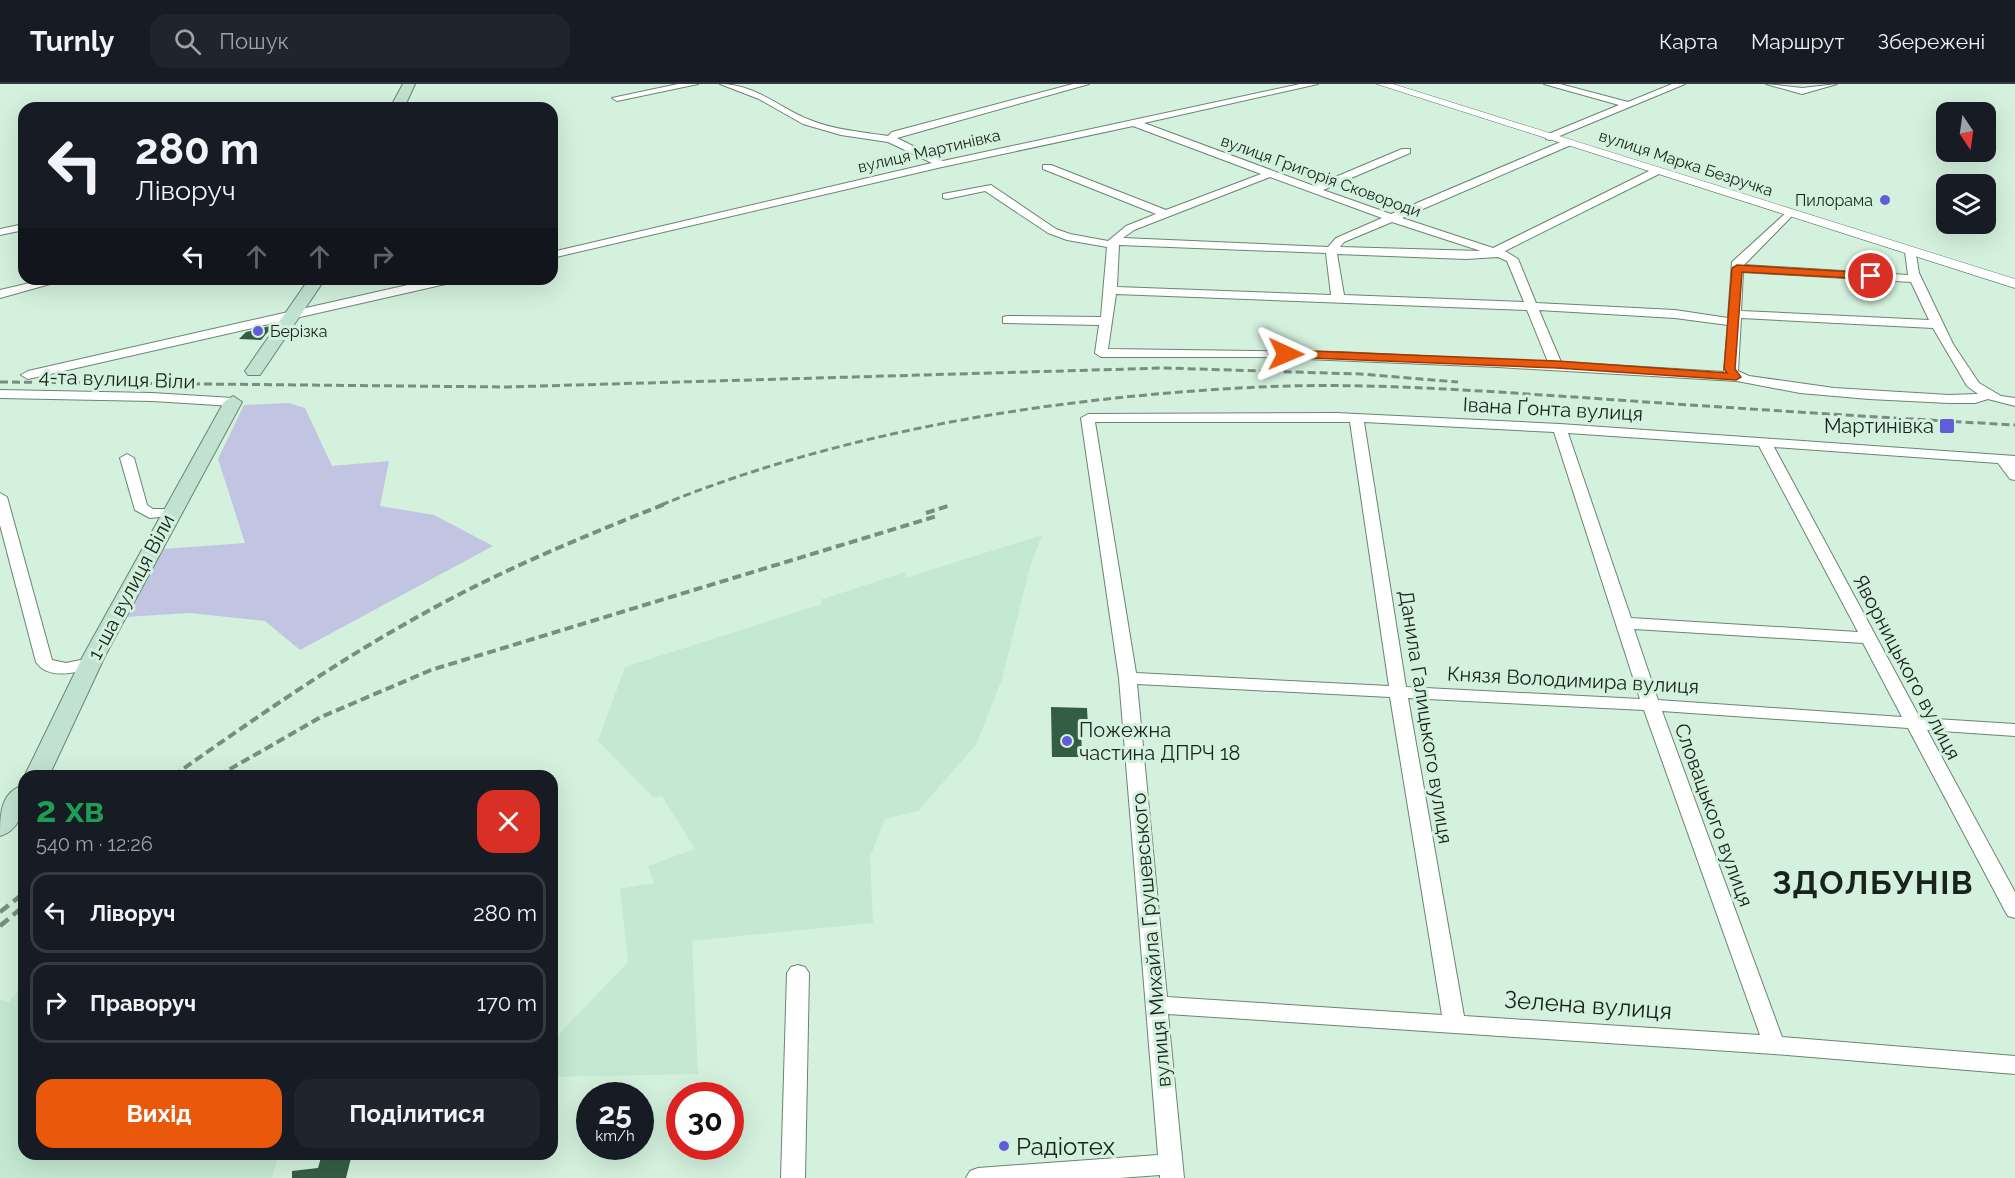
<!DOCTYPE html>
<html lang="uk">
<head>
<meta charset="utf-8">
<style>
  :root { --surface:#171b24; --page:#20242c; --text:#f1f3f6; --muted:#9ea1a6; --line:#363941; --accent:#ea580c }
  body { margin:0; font-family:Raleway,sans-serif; background:var(--page); color:var(--text); height:100vh; display:flex; flex-direction:column; font-size:22px; white-space:nowrap }
  * { box-sizing:border-box; margin:0 }
  p { font-size:20px; color:var(--muted) }
  .icon { flex:none; width:33px; height:33px; fill:none; stroke:currentColor; stroke-width:2; stroke-linecap:round; stroke-linejoin:round }
  .map { position:relative; flex:1; overflow:hidden }
  .sheet { position:absolute; left:18px; top:686px; width:540px; height:390px; display:flex; flex-direction:column; background:var(--surface); border-radius:18px; box-shadow:0 6px 24px #0002 }
  .sheet>* { flex:none }
  .banner { position:absolute; left:18px; top:18px; width:540px; height:183px; border-radius:18px; box-shadow:0 6px 24px #0002; background:#171b24; color:var(--text); overflow:hidden }
  .needle { width:39px; rotate:167deg }
  .buttons { position:absolute; left:1936px; top:18px; display:grid; gap:12px }
  .buttons a { display:grid; place-items:center; width:60px; height:60px; border-radius:12px; background:var(--surface); box-shadow:0 6px 24px #0002; font-size:30px }
  .speed { position:absolute; left:576px; top:998px; display:flex; gap:12px; font-size:30px; font-weight:700; text-align:center }
  .speed>* { display:grid; place-content:center; width:78px; height:78px; border-radius:50%; background:var(--surface); box-shadow:0 6px 24px #0002; line-height:1 }
  .speed small { font-size:15px; font-weight:400 }
  .speed .limit { border:9px solid #d22; background:#fff; color:#111 }
  .pin { position:absolute; display:grid; place-items:center; width:51px; height:51px; color:#fff; margin:-26px; border:3px solid #fff; border-radius:50%; box-shadow:0 2px 6px #0007 }
  .me { position:absolute; width:66px; margin:-33px; rotate:91deg; stroke-linejoin:round; filter:drop-shadow(0 0 4px #0008) }
  .turn { display:flex; align-items:center; gap:21px; height:126px; padding:0 18px; font-size:27px }
  .turn .icon { width:78px; height:78px; stroke-width:2.5 }
  .turn b { display:block; font-size:42px; line-height:51px }
  .lanes { display:flex; align-items:center; height:57px; padding:0 18px; background:#0003; justify-content:center; gap:30px; direction:ltr }
  .lanes .off { opacity:.35 }
  .round { display:grid; place-items:center; flex:none; width:63px; height:63px; border-radius:18px; background:var(--page) }
  .summary { display:flex; align-items:center; justify-content:space-between; height:102px; padding:0 18px }
  h1 { font-size:36px; font-weight:700; line-height:45px; color:#1e9e55 }
  .cta { display:flex; gap:12px; margin-top:auto; padding:12px 18px }
  .cta a { flex:1; height:69px; border-radius:18px; background:var(--accent); color:#fff; font-size:24px; font-weight:700; line-height:69px; text-align:center }
  .cta a+a { background:var(--page); color:var(--text) }
  ul { padding:0; list-style:none }
  li { display:flex; align-items:center; gap:18px; height:81px; margin:0 12px 9px; padding:0 6px; border:3px solid var(--line); border-radius:18px }
  li div { flex:1 }
  li b { display:block; font-size:22px }
  li em { font-style:normal }
  header { display:flex; align-items:center; gap:36px; box-sizing:border-box; height:84px; padding:0 30px; background:var(--surface); border-bottom:2px solid var(--line) }
  header strong { font-size:28px }
  nav { display:flex; gap:33px; margin-inline-start:auto; font-size:21px }
  .search { width:420px; height:54px; background:var(--page); display:flex; align-items:center; gap:15px; box-sizing:border-box; padding:0 21px; border-radius:18px; color:var(--muted); font-size:22px }
  .map>svg:first-child { display:block }
</style>
</head>
<body>
<header>
<strong>Turnly</strong>
<div class="search"><svg class="icon" aria-label="search" viewBox="0 0 24 24"><circle cx="10" cy="10" r="6"/><path d="M15 15l6 6"/></svg>Пошук</div>
<nav><a>Карта</a><a>Маршрут</a><a>Збережені</a></nav>
</header>
<div class="map">
<svg width="2015" height="1094" viewBox="0 0 2015 1094">
  <rect width="100%" height="100%" fill="#d3f1dd"/>
  <g fill="#c4e9d0">
    <path d="M1042,451L1030,483L1002,595L976,661L918,727L885,735L870,773L873,839L692,857L698,990L552,993V967L559,950L628,878L620,805L654,799L648,782L695,765L662,712L654,714L598,657L625,583L822,520L820,516L905,488V494Z"/>
    <path d="M24,898V1070H279L272,1094H0V916L9,918Z"/>
  </g>
  <path fill="#c1c5e2" d="M289,319L305,324L332,382L389,377L380,422L434,431L493,462L300,566L265,537L190,529L125,533L162,465L245,459L218,375L244,321Z"/>
  <g fill="#345e44">
    <path d="M274,241L261,256L239,255L246,248Z"/>
    <path d="M1051,623L1087,624L1088,642L1081,641L1082,673H1052Z"/>
    <path d="M322,1070H352L346,1094H292V1087L318,1084Z"/>
  </g>
  <g fill="none" stroke-linecap="round" stroke-linejoin="round">
    <g stroke="#6a8572" stroke-width="2">
      <g id="minor">
        <path d="M678,0H698L617,17L612,14Z"/>
        <path d="M720,0C756,0 779,24 810,36C835,46 862,48 888,52L892,48L1073,0H1089L897,54L943,77L1300,0H1318L1144,39L1314,102L1402,65H1410V69L1323,106L1391,130L1563,57H1571V61L1402,134L1493,164L1653,85H1661V89L1505,167L1518,175L1536,219L1675,226L1728,234L1732,178L1789,126L1794,129L1793,131L1744,181L1908,191L1905,167L1915,165L1919,189L1953,260L1979,299L2001,312L2015,314V322L1988,315L1975,319H1949L1869,315L1800,309L1737,297L1498,283L1260,273H1101L1095,269L1099,241L1003,239V233L1007,232L1101,233L1107,163L1067,156L1048,149L985,107L947,115L943,114V110L991,101L1056,145L1070,150L1108,157L1126,142L1156,130L1043,85V81H1051L1166,126L1261,90L1133,42L942,83L552,174V168L932,79L888,58L841,51L803,40L759,15ZM1270,93L1382,134L1336,154L1328,163L1123,154L1134,146ZM1392,138L1481,167L1340,163L1344,158ZM1119,161L1326,169L1331,211L1117,203ZM1337,170L1466,175L1498,173L1507,177L1524,218L1344,211ZM1743,188L1911,198L1929,236L1741,227ZM1116,210L1527,226L1548,278L1339,268L1108,265ZM1539,226L1675,234L1728,241L1724,288L1561,278ZM1741,234L1933,244L1967,302L1978,310L1949,311L1834,304L1749,292L1738,287Z"/>
        <path d="M1544,0H1560L1628,18L1672,0H1685L1550,56L1546,55V51L1619,21Z"/>
        <path d="M1766,0L1802,4L1837,0L1802,10Z"/>
        <path d="M24,140V146L0,151V145Z"/>
        <path d="M47,195H68L0,214V206Z"/>
        <path d="M434,195H456L450,199L28,295L21,291L28,287Z"/>
        <path d="M0,306L152,309L233,314L240,318L233,322L152,317L0,314Z"/>
        <path d="M1336,329L1560,340L2015,372V396L2010,395L1998,379L1774,363L1920,634L2015,640V652L1927,646L2015,808V834L2008,832L2005,827L1908,644L1662,627L1782,953L2015,972V990L1774,970L1168,930L1184,1094H1160V1091L1119,1094H966L970,1087L978,1084L1158,1071L1119,594L1081,334L1088,330ZM1095,338H1350L1389,602L1136,589ZM1364,338L1554,348L1640,615L1406,603ZM1568,349L1759,362L1858,548L1631,534ZM1634,545L1863,559L1902,633L1658,616ZM1137,600L1390,613L1442,931L1167,913ZM1408,614L1644,626L1760,951L1464,932Z"/>
        <path d="M127,370L134,374L147,421L153,425H177L179,428L177,431L150,434L135,426L120,374Z"/>
        <path d="M0,409L7,413L52,576L66,579L90,574L98,579L96,583C77,588 49,597 36,578L0,441Z"/>
        <path d="M798,881L805,883L809,889L805,1094H781L787,889L791,883Z"/>
      </g>
    </g>
    <g stroke="#6a8572" stroke-width="1">
      <path id="tertiary" d="M1377,0H1393L2015,195V204Z"/>
    </g>
    <g stroke="#6a8572" stroke-width="2">
      <g id="secondary">
        <path d="M403,0H415L404,24H390Z"/>
        <path d="M309,195H325L260,291H248L245,287Z"/>
        <path d="M233,312L242,318L105,572L49,692L24,693L83,572L224,318Z"/>
        <path d="M24,701C24,722 23,745 0,752C0,731 0,708 24,701Z"/>
      </g>
    </g>
    <use href="#minor" fill="#fff" fill-rule="evenodd"/>
    <use href="#tertiary" fill="#fff" fill-rule="evenodd"/>
    <use href="#secondary" fill="#c2e2d1" fill-rule="evenodd"/>
    <g stroke="#798e80" stroke-width="3" stroke-dasharray="8 4" stroke-linecap="butt">
      <path d="M0,298L506,303L1164,284L1360,290L1458,298"/>
      <path d="M661,421C848,345 1058,313 1259,303C1369,298 1480,307 1589,314C1731,324 1873,333 2015,341"/>
    </g>
    <g stroke="#798e80" stroke-width="4" stroke-dasharray="9 4.5" stroke-linecap="butt">
      <path d="M926,429L951,421"/>
      <path d="M173,692C254,635 334,579 421,531C499,487 582,453 665,420"/>
      <path d="M218,692L321,633L431,586L937,432"/>
    </g>
    <g stroke="#798e80" stroke-width="4.5" stroke-dasharray="11 6" stroke-linecap="butt">
      <path d="M0,828L24,809"/>
      <path d="M0,842L24,822"/>
    </g>
  </g>
  <path fill="#ea580c" stroke="#983908" stroke-width="1.5" d="M1737,181L1871,189L1876,192L1871,195L1742,188L1735,285L1741,293L1736,296L1557,284L1286,273L1281,270L1286,266L1557,277L1727,289L1724,285L1732,184Z"/>
  <g fill="#605ed7" stroke="#d3f1dd" stroke-width="2">
    <circle cx="1885" cy="116" r="6"/>
    <circle cx="258" cy="247" r="6"/>
    <rect x="1939" y="334" width="16" height="16" rx="3"/>
    <circle cx="1067" cy="657" r="6"/>
    <circle cx="1004" cy="1062" r="6"/>
  </g>
  <g text-anchor="middle" dominant-baseline="central" stroke-width="6" stroke-linejoin="round" paint-order="stroke">
    <g font-size="16" fill="#18231b" stroke="#d3f1dd">
      <text transform="translate(929 67) rotate(-13)">вулиця Мартинівка</text>
      <text transform="translate(1686 79) rotate(18)">вулиця Марка Безручка</text>
      <text transform="translate(1321 92) rotate(20)">вулиця Григорія Сковороди</text>
    </g>
    <g font-size="16" fill="#18231b" stroke="#d3f1dd" text-anchor="end">
      <text x="1873" y="116">Пилорама</text>
      <text x="270" y="247" text-anchor="start">Берізка</text>
    </g>
    <g font-size="20" fill="#18231b" stroke="#d3f1dd">
      <text transform="translate(117 295) rotate(2)">4-та вулиця Віли</text>
      <text transform="translate(1553 325) rotate(3)">Івана Ґонта вулиця</text>
      <text transform="translate(131 503) rotate(-62)">1-ша вулиця Віли</text>
      <text transform="translate(1907 583) rotate(62)">Яворницького вулиця</text>
      <text transform="translate(1573 596) rotate(3)">Князя Володимира вулиця</text>
      <text transform="translate(1426 633) rotate(81)">Данила Галицького вулиця</text>
      <text transform="translate(1714 731) rotate(70)">Словацького вулиця</text>
      <text transform="translate(1151 856) rotate(-95)">вулиця Михайла Грушевського</text>
    </g>
    <g font-size="20" fill="#18231b" stroke="#d3f1dd" text-anchor="end">
      <text x="1934" y="342">Мартинівка</text>
      <text x="1079" y="646" text-anchor="start">Пожежна<tspan x="1079" dy="23">частина ДПРЧ 18</tspan></text>
    </g>
    <g font-size="24" fill="#18231b" stroke="#d3f1dd">
      <text transform="translate(1588 921) rotate(4)">Зелена вулиця</text>
    </g>
    <g font-size="24" fill="#18231b" stroke="#d3f1dd" text-anchor="start">
      <text x="1016" y="1062">Радiотех</text>
    </g>
    <g font-size="32" font-weight="bold" letter-spacing="1.5" fill="#18231b" stroke="#d3f1dd">
      <text x="1873" y="798">ЗДОЛБУНІВ</text>
    </g>
  </g>
</svg>
<div class="buttons">
<a><svg class="needle" viewBox="-14 -14 28 28"><path d="M0-13l5 13h-10z" fill="#e53935"/><path d="M0 13l5-13h-10z" fill="#9ea1a6"/></svg></a>
<a><svg class="icon" aria-label="layers" viewBox="0 0 24 24"><path d="M12 4l9 5-9 5-9-5zM3 14l9 5 9-5"/></svg></a>
</div>
<div class="speed"><div>25<small>km/h</small></div><div class="limit">30</div></div>
<div class="pin" style="left:1871px;top:192px;background:#d93025"><svg class="icon" aria-label="arrive" viewBox="0 0 24 24"><path d="M6 21V4h12l-3 4 3 4H6"/></svg></div>
<svg class="me" style="left:1286px;top:270px" viewBox="-20 -20 40 40"><path d="M0-17L14 15 0 8-14 15z" fill="#ea580c" stroke="#fff" stroke-width="4"/></svg>
<div class="banner">
<div class="turn"><svg class="icon" aria-label="left" viewBox="0 0 24 24"><path d="M17 20v-9H6M10 6l-5 5 5 5"/></svg><div><b>280 m</b>Ліворуч</div></div>
<div class="lanes"><svg class="icon" aria-label="left" viewBox="0 0 24 24"><path d="M17 20v-9H6M10 6l-5 5 5 5"/></svg><svg class="icon off" aria-label="ahead" viewBox="0 0 24 24"><path d="M12 20V5M6 11l6-6 6 6"/></svg><svg class="icon off" aria-label="ahead" viewBox="0 0 24 24"><path d="M12 20V5M6 11l6-6 6 6"/></svg><svg class="icon off" aria-label="right" viewBox="0 0 24 24"><path d="M7 20v-9h11M14 6l5 5-5 5"/></svg></div>
</div>
<section class="sheet">
<div class="summary"><div><h1>2 хв</h1><p>540 m · 12:26</p></div><a class="round" style="background:#d93025;color:#fff"><svg class="icon" aria-label="close" viewBox="0 0 24 24"><path d="M6 6l12 12M18 6L6 18"/></svg></a></div>
<ul>
<li><svg class="icon" aria-label="left" viewBox="0 0 24 24"><path d="M17 20v-9H6M10 6l-5 5 5 5"/></svg><div><b>Ліворуч</b></div><em>280 m</em></li>
<li><svg class="icon" aria-label="right" viewBox="0 0 24 24"><path d="M7 20v-9h11M14 6l5 5-5 5"/></svg><div><b>Праворуч</b></div><em>170 m</em></li>
</ul>
<div class="cta"><a>Вихід</a><a>Поділитися</a></div>
</section>
</div>
</body>
</html>
